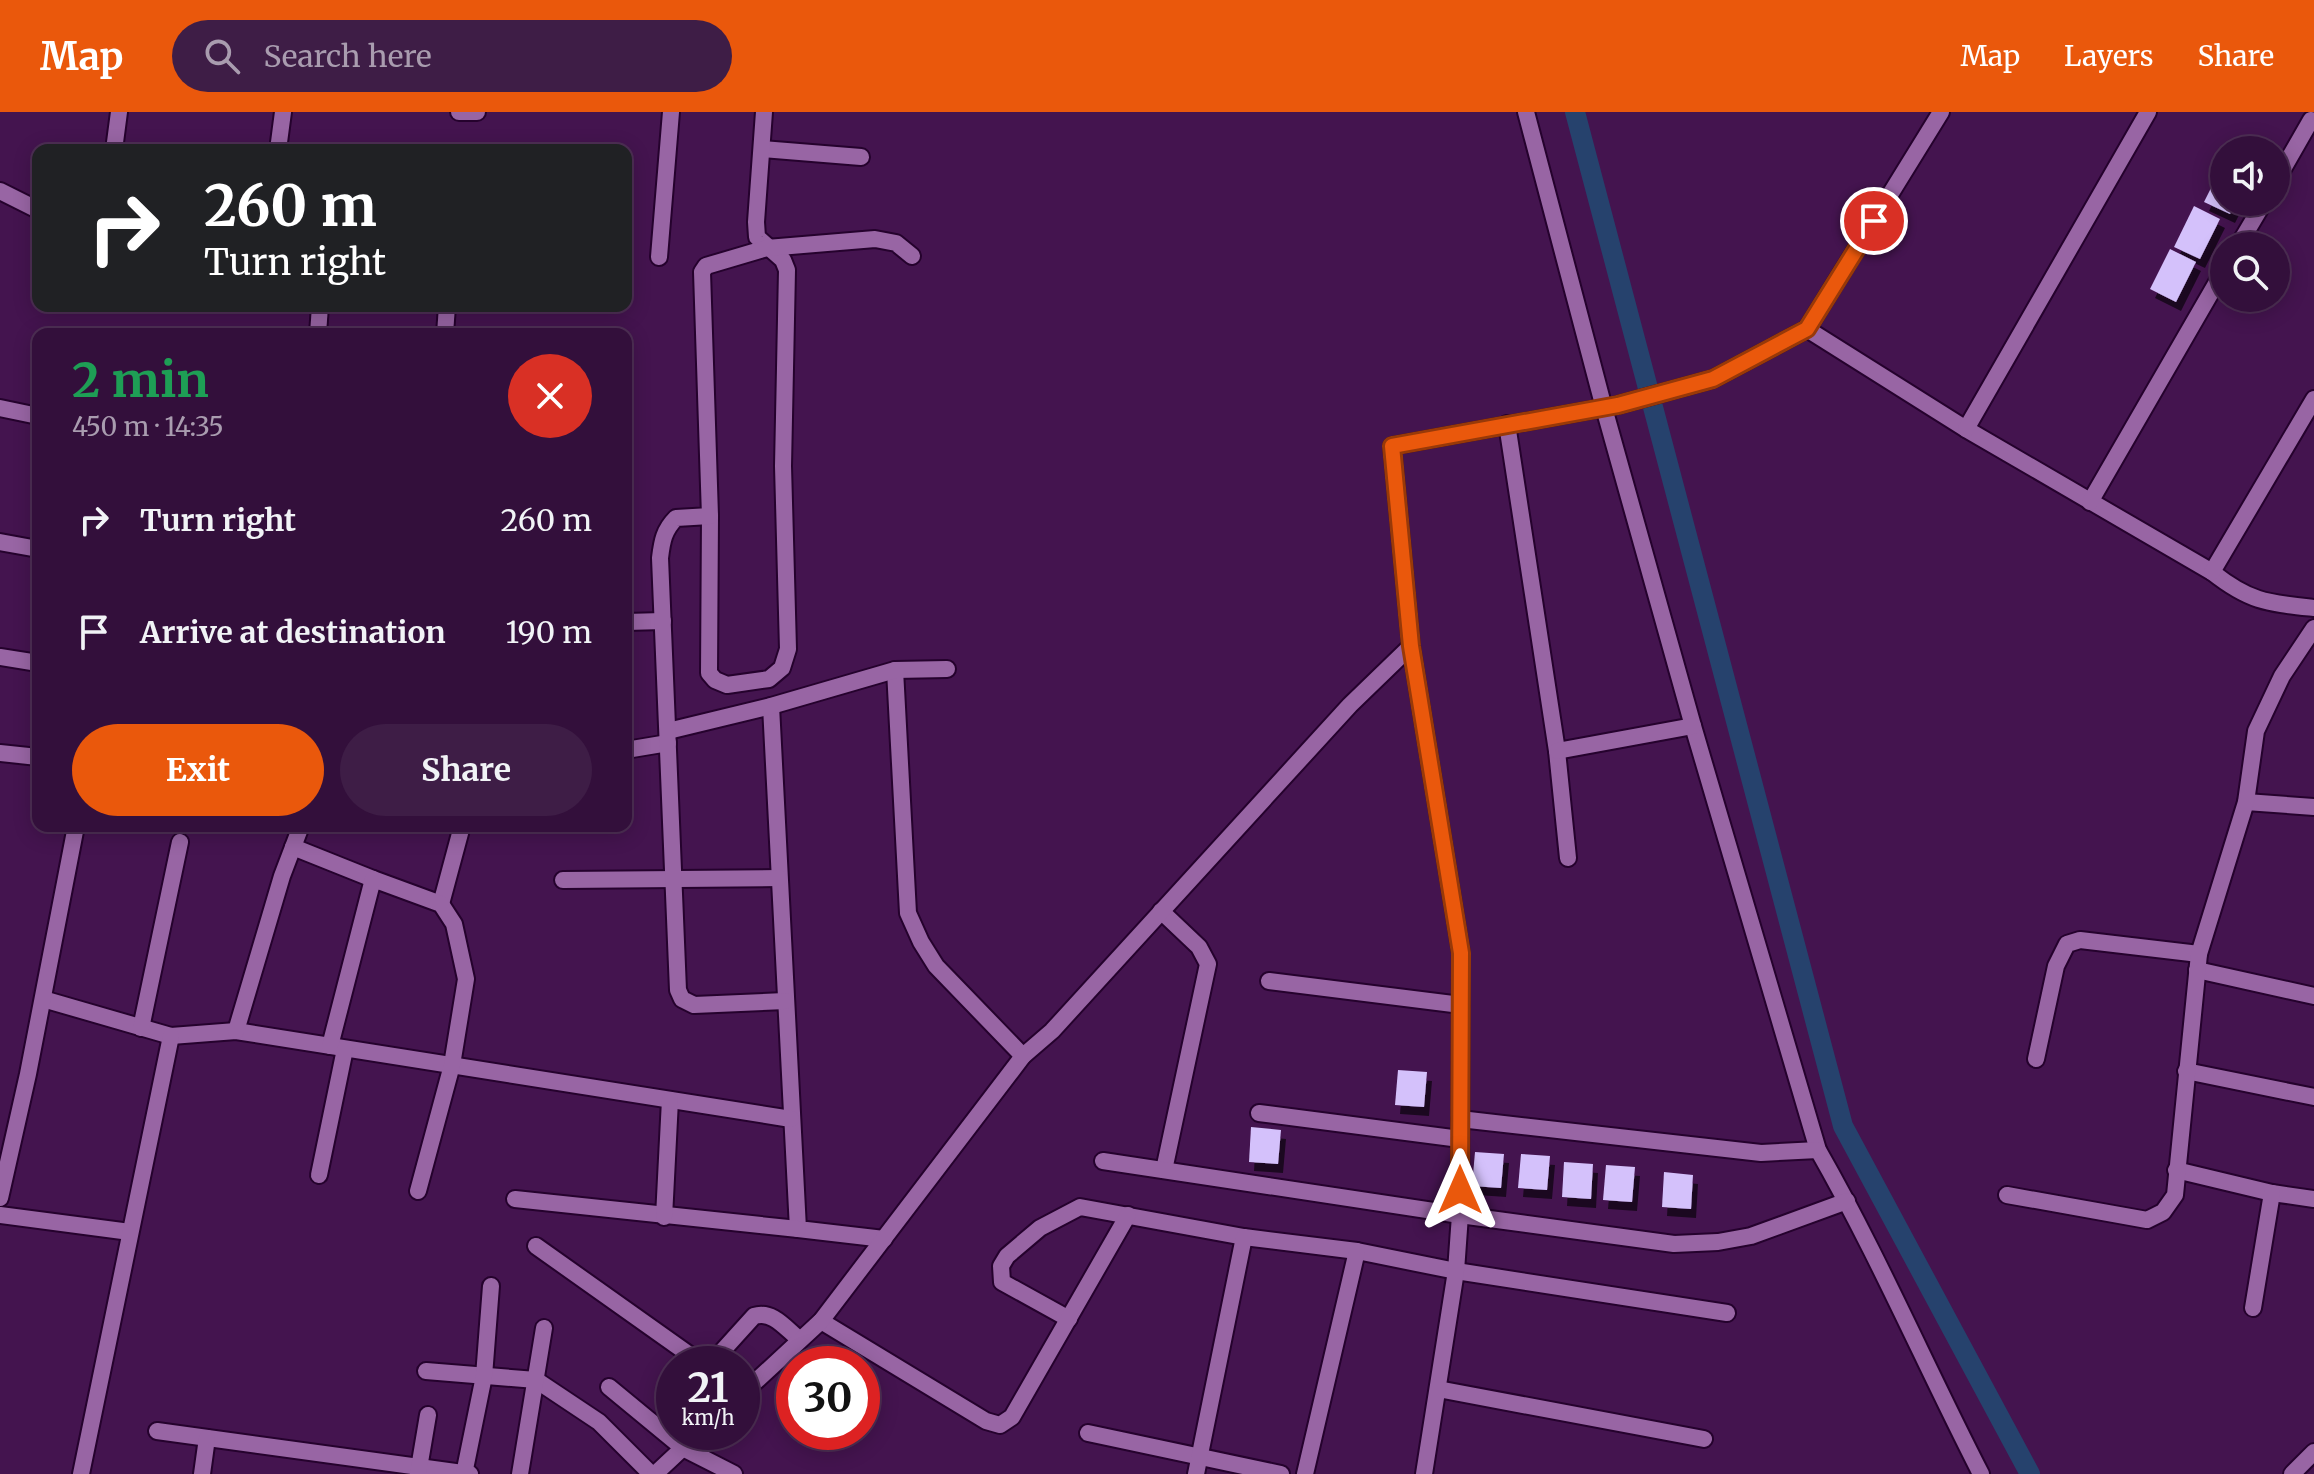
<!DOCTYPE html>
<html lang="en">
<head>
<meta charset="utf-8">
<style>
  :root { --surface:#330f3b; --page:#3e1d46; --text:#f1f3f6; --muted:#a99caf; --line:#4e2f55; --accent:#ea580c }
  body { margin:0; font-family:Merriweather,serif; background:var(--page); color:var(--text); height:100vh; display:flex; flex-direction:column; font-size:30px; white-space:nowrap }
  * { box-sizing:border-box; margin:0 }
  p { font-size:26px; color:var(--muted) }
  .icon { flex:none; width:44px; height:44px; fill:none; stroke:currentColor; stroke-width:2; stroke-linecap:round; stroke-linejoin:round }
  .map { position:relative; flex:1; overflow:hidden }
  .drawer { position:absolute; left:32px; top:216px; width:600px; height:504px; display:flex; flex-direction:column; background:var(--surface); border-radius:16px; box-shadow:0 4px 20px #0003,0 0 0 2px var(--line) }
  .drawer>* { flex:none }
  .hud { position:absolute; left:32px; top:32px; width:600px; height:168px; border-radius:16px; box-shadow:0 4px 20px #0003,0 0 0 2px var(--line); background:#202124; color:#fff; overflow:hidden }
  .fabs { position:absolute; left:2210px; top:24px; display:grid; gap:16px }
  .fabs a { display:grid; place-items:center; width:80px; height:80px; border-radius:50%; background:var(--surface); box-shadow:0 4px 20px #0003,0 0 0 2px var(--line); font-size:40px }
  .speed { position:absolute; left:656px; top:1234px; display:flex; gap:16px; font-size:40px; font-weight:700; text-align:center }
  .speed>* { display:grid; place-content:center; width:104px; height:104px; border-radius:50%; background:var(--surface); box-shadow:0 4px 20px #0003,0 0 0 2px var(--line); line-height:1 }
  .speed small { font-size:20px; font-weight:400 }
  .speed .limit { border:12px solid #d22; background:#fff; color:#111 }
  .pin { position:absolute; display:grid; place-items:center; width:68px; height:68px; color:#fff; margin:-34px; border:4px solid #fff; border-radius:50%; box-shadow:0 2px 8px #0007 }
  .me { position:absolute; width:88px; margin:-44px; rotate:0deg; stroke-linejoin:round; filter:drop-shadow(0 0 6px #0008) }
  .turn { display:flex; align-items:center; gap:28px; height:168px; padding:0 40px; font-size:36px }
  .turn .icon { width:104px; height:104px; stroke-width:2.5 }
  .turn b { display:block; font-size:56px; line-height:68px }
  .round { display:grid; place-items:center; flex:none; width:84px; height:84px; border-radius:42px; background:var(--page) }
  .overview { display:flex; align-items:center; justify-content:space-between; height:136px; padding:0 40px }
  h1 { font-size:48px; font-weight:700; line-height:60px; color:#1e9e55 }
  .primary-button { display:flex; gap:16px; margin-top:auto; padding:16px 40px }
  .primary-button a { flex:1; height:92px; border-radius:48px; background:var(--accent); color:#fff; font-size:32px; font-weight:700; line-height:92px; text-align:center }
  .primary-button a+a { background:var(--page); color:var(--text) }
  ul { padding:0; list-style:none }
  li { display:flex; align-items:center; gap:24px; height:112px; padding:0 40px }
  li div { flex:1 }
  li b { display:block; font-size:30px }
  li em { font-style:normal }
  header { display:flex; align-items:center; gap:48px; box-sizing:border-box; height:112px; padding:0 40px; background:var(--accent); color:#fff }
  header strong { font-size:38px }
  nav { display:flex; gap:44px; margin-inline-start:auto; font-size:28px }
  .search { width:560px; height:72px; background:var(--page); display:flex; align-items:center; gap:20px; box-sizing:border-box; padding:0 28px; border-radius:44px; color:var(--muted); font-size:30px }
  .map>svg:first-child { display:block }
</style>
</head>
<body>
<header>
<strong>Map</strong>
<div class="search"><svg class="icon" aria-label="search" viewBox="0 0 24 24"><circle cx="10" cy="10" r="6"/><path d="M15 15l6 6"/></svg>Search here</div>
<nav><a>Map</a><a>Layers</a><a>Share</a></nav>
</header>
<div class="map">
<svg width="2314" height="1362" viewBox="0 0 2314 1362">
  <defs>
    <filter id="shadow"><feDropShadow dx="5" dy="9" stdDeviation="0" flood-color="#0009"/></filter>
  </defs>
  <rect width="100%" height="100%" fill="#44144f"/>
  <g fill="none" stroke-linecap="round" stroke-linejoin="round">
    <path stroke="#26426d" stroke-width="20" d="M1575,0L1843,1014L2030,1362"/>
  </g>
  <g fill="#d4c1fb" filter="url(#shadow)">
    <path d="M2224,50V90H2236L2230,102L2204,90Z"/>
    <path d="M2194,94L2220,107L2200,147L2174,135Z"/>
    <path d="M2170,137L2196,150L2176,190L2150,177Z"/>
    <path d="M1398,958L1427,960L1424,995L1395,993Z"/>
    <path d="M1251,1015L1281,1018L1278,1052L1249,1050Z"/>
    <path d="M1475,1040L1504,1042L1501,1076L1472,1074Z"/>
    <path d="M1521,1042L1550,1044L1547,1078L1518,1076Z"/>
    <path d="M1564,1050L1593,1052L1591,1087L1562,1085Z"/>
    <path d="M1606,1053L1635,1055L1632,1090L1603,1088Z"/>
    <path d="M1664,1060L1693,1063L1691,1097L1662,1095Z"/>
  </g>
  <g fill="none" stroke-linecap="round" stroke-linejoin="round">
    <g stroke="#25022d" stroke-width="20">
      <g id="street">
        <path d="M459,0H477"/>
        <path d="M1526,0L1604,296L1693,614L1818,1038C1878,1143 1926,1255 1981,1362"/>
        <path d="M1941,0L1807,217L1966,317L2212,460C2250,490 2267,491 2314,496"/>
        <path d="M762,37L861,45"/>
        <path d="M114,38L119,0"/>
        <path d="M278,38L283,0"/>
        <path d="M2276,69L2311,8"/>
        <path d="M0,79L38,98"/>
        <path d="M2238,134L2264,90"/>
        <path d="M659,145L671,0"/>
        <path d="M318,222L320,194"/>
        <path d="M445,222L447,194"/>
        <path d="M0,296L38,304"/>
        <path d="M1507,312L1557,639L1568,746"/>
        <path d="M1966,317L2148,0"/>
        <path d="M2090,390L2224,158"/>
        <path d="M710,404L709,561L715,568L727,573L769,567L782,556L788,537L783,354L787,158L783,148L757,125L756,110L764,0"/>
        <path d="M0,430L38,437"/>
        <path d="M2212,460L2314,287"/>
        <path d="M626,510L663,509"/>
        <path d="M0,545L38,551"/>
        <path d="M895,558L908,801L921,830L936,854L1023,944"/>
        <path d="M771,594L798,1117L884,1127"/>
        <path d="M668,619L771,594L895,558L947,557"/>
        <path d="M626,638L668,631"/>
        <path d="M1557,639L1693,614"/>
        <path d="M0,641L38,645"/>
        <path d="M2246,690L2314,695"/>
        <path d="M293,735L373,767"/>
        <path d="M563,768L779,766"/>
        <path d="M441,792L462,714"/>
        <path d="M1161,799L1199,835L1208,852L1164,1058"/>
        <path d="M2197,858L2314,884"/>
        <path d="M1269,869L1461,893"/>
        <path d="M43,887L171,924L236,919L791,1007"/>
        <path d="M785,889L694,893L682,887L678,878L660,446C662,429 664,418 676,406L710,404L702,160L706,154L767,136L875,127L896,131L912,144"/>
        <path d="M141,916L180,730"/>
        <path d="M236,919L282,764L301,714"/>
        <path d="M330,934L373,767L441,792L454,812L466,867L452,953L418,1079"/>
        <path d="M2036,947L2056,854L2067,832L2080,828L2199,842"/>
        <path d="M2186,959L2314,985"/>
        <path d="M1259,1001L1460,1027"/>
        <path d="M1460,1007L1761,1041L1818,1038"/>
        <path d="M1103,1049L1460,1103L1674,1132L1718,1130L1751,1124L1847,1089"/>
        <path d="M2176,1058L2272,1081L2314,1087"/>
        <path d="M319,1063L345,937"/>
        <path d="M2007,1083L2147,1108L2163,1100L2175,1083L2199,842L2246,690L2256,619L2282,564L2314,516"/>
        <path d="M0,1086L28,962L76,714"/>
        <path d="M515,1087L798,1117"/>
        <path d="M0,1103L130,1120"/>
        <path d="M664,1105L670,988"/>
        <path d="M536,1134L701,1251L716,1246L754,1204C773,1198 786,1217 800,1228"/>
        <path d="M2253,1196L2272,1081"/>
        <path d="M1069,1207L1002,1170L1001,1154L1007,1144L1040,1116L1080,1095L1244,1125L1357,1139L1456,1159L1727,1201"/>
        <path d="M821,1209L986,1309L1000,1313L1012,1305L1128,1103"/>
        <path d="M426,1259L536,1268L599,1310L651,1362"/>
        <path d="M609,1275L683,1336L734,1362"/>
        <path d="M1438,1277L1704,1327"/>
        <path d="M742,1282L821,1209L1023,944L1052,919L1350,593L1411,534"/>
        <path d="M157,1319L470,1362"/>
        <path d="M1088,1321L1281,1362"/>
        <path d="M81,1362L171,924"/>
        <path d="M202,1362L207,1326"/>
        <path d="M418,1362L428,1303"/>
        <path d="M464,1362L484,1264L491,1174"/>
        <path d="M520,1362L544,1216"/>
        <path d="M655,1362L700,1320"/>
        <path d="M1196,1362L1244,1125"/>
        <path d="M1305,1362L1357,1139"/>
        <path d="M1424,1362L1456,1159L1460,1103L1461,841L1411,534L1392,334L1618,293L1713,267L1807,217"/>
        <path d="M2292,1362L2314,1340"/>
      </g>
    </g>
    <use href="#street" stroke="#9865a4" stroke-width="16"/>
  </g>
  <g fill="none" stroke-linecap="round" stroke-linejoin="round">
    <g stroke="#983908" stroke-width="20">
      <path id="route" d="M1460,1078L1461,841L1411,534L1392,334L1618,293L1713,267L1807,217L1874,109"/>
    </g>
    <use href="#route" stroke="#ea580c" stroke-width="14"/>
  </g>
</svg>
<div class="fabs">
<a><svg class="icon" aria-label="sound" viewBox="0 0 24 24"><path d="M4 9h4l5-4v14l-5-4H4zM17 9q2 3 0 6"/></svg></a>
<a><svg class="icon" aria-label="search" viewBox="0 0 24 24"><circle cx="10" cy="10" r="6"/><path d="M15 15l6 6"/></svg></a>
</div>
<div class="speed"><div>21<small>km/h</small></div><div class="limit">30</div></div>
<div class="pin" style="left:1874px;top:109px;background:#d93025"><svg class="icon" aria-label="arrive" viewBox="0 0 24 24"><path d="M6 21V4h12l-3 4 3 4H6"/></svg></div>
<svg class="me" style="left:1460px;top:1078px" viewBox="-20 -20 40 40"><path d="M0-17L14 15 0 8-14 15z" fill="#ea580c" stroke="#fff" stroke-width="4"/></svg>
<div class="hud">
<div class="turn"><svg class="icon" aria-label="right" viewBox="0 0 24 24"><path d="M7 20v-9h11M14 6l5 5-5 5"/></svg><div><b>260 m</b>Turn right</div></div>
</div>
<section class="drawer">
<div class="overview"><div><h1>2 min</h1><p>450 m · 14:35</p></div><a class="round" style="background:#d93025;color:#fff"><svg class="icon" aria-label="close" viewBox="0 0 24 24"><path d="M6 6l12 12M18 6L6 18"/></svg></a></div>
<ul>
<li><svg class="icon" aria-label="right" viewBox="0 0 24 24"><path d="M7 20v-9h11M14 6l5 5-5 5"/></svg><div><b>Turn right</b></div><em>260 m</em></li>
<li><svg class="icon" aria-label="arrive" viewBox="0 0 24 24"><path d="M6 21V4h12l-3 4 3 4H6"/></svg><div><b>Arrive at destination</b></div><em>190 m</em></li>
</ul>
<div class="primary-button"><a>Exit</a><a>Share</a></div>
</section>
</div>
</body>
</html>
